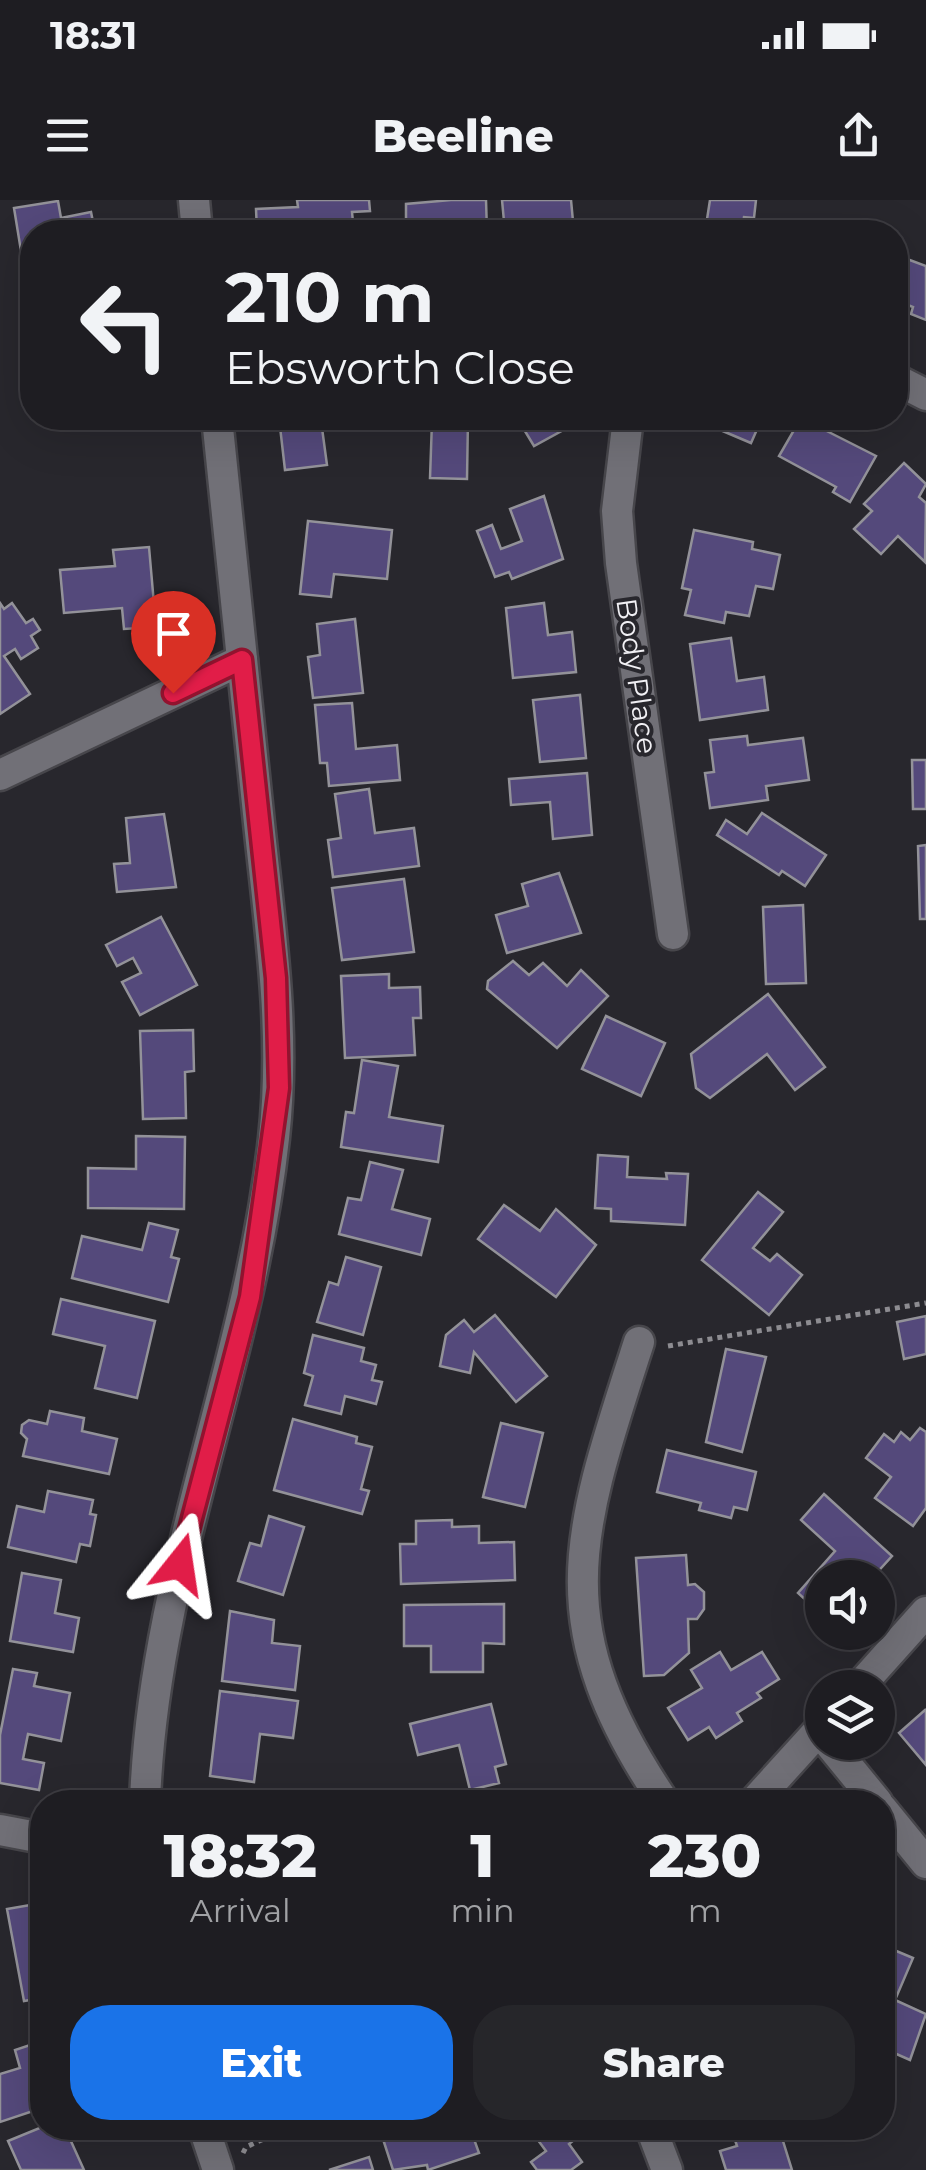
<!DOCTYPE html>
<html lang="en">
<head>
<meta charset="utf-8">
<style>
  :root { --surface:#1e1d22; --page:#26262a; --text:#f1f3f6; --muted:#a1a2a5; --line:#3c3b40; --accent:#1a73e8 }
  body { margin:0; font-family:Montserrat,sans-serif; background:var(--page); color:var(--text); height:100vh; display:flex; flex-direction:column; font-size:38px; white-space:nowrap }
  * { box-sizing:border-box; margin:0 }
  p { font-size:32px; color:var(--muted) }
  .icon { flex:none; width:55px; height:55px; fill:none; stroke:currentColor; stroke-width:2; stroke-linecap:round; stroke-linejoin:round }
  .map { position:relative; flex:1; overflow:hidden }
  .panel { position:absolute; left:30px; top:1590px; width:865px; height:350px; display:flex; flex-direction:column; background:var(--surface); border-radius:40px; box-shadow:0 10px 40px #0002,0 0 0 2px var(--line) }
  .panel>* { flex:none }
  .hud { position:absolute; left:20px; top:20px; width:888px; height:210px; border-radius:40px; box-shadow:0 10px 40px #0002,0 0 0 2px var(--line); background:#1e1d22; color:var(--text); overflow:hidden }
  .tools { position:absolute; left:805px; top:1360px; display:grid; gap:20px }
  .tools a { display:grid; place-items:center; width:90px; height:90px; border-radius:50%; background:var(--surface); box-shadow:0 10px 40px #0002,0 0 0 2px var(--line); font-size:50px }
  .pin { position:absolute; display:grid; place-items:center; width:85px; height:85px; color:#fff; margin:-102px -42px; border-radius:50% 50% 50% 0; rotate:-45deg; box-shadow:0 0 10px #0007 }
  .pin .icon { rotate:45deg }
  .me { position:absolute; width:110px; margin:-55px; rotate:15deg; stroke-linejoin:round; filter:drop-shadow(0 0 8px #0008) }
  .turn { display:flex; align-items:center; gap:35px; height:210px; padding:0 40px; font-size:45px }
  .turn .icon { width:130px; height:130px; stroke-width:2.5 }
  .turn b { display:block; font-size:70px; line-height:85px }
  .eta { display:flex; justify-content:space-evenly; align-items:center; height:170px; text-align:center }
  .eta b { font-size:60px; font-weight:800; line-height:70px }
  .button { display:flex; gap:20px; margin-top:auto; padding:20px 40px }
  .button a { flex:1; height:115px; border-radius:40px; background:var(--accent); color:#fff; font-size:40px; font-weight:800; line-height:115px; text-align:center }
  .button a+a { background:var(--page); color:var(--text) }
  .status { display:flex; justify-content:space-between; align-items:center; height:70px; padding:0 50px; background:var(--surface); direction:ltr }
  .status svg { height:28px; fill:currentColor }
  header { display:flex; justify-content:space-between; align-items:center; height:130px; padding:0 40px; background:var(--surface); font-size:45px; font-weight:800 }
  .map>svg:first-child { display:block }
</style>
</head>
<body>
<div class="status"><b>18:31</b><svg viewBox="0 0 49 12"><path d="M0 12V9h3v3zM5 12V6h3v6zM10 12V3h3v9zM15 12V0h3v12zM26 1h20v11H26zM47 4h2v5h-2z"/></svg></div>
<header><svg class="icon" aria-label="menu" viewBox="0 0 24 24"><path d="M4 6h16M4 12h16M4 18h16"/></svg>Beeline<svg class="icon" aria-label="share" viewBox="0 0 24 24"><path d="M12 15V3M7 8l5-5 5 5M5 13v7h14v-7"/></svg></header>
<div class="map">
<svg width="926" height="1970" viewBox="0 0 926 1970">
  <rect width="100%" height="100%" fill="#28272d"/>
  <g fill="#54497b" stroke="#939299" stroke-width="2.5">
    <path d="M297,0H369L370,11L352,12L354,32H257L256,9L298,7Z"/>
    <path d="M451,0H486L487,32H406V4Z"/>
    <path d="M502,0H571L574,32H505Z"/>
    <path d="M710,0H756L754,18L744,17L742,32H705Z"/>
    <path d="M58,1L61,18L91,12L95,32H32V49L21,51L14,8Z"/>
    <path d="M819,20L847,29L846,32H815Z"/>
    <path d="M907,59L926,66V120L911,114L913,107L895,100Z"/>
    <path d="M279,218H351L352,225L322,228L327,265L285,270Z"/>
    <path d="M381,218H468L467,279L430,278L432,221Z"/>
    <path d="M517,218H561L567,228L534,246Z"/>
    <path d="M692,218H762L751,243Z"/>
    <path d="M801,218L876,256L850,302L833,292L836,287L779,256Z"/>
    <path d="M904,263L926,284L919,297L926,303L925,362L898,336L881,354L854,329L872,311L864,304Z"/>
    <path d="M544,296L563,359L512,379L509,372L495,377L477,331L492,325L501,349L522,341L510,309Z"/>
    <path d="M308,321L392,330L387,379L334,374L331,397L300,394Z"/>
    <path d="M694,330L753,342L752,349L780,355L773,389L756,386L749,416L726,412L724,423L685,415L691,390L682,388Z"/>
    <path d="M149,347L156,427L124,429L122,408L64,413L60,370L115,366L113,350Z"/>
    <path d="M0,403L4,409L12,403L26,423L33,419L40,430L31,436L38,448L21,459L15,449L4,456L30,494L0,514Z"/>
    <path d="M544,403L548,435L572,432L576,472L513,478L506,408Z"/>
    <path d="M355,419L363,493L313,498L308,457L320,455L317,424Z"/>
    <path d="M731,438L737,481L764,477L768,510L700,520L690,444Z"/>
    <path d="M580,495L586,558L540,562L533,500Z"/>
    <path d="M352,503L356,549L397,545L400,580L329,586L327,563H320L315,505Z"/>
    <path d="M747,536L748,545L803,538L809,580L766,586L768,600L710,608L705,573L714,572L710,540Z"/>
    <path d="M912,560H926V609H913Z"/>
    <path d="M587,573L592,635L553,639L550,602L511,605L509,579Z"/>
    <path d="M369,589L375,633L414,628L419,666L333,677L328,640L341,638L335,594Z"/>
    <path d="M762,613L826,655L805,686L782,671L779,675L717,635L726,620L747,634Z"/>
    <path d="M164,614L176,687L117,692L114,664L130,663L126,618Z"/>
    <path d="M926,645V719H920L918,646Z"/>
    <path d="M559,673L581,733L507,753L496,715L528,706L522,684Z"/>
    <path d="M404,679L414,752L342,760L332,688Z"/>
    <path d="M803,705L806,783L766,784L763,707Z"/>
    <path d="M161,717L197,785L140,815L122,782L141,773L133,758L117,766L106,745Z"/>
    <path d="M513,761L529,775L543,763L567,786L581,770L608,796L557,848L487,789L488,781Z"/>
    <path d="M389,774V788L420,787L421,818H413L415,855L345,858L341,776Z"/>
    <path d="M768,794L825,867L795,890L767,854L710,898L696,888L691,854Z"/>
    <path d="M606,816L665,843L641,896L582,869Z"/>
    <path d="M193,830L194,871L185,872L186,918L143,919L140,831Z"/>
    <path d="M362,860L398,866L389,917L443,926L438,962L341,947L346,912L354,913Z"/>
    <path d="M136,936L185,937L184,1009L88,1008V968L136,969Z"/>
    <path d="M598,955L628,957L627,977L667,979L666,973L688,974L685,1025L611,1021V1009L595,1008Z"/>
    <path d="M370,962L403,970L392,1009L430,1019L421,1055L339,1034L348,998L361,1000Z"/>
    <path d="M758,992L783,1012L753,1048L770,1061L777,1054L802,1075L769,1115L702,1060Z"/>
    <path d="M504,1005L540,1031L556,1009L596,1045L556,1097L478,1039Z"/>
    <path d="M149,1023L178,1030L171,1057L179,1059L168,1102L72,1078L82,1036L142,1050Z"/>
    <path d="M346,1057L381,1067L363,1135L317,1122L329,1082L338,1085Z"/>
    <path d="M61,1099L155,1121L137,1198L95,1188L105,1146L53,1134Z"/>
    <path d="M495,1115L547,1176L516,1202L474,1152L470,1173L440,1166L446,1135L464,1120L474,1132Z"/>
    <path d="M926,1116V1154L904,1159L897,1122Z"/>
    <path d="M313,1135L364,1148L361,1161L376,1165L372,1180L382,1182L376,1204L345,1196L341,1214L305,1205L313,1176L304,1173Z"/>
    <path d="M726,1149L766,1157L742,1252L706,1242Z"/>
    <path d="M50,1211L84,1218L82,1231L117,1239L109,1274L23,1256L27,1239L21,1233L22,1225L29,1220L47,1224Z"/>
    <path d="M293,1219L357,1237L356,1243L372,1247L361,1289L369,1291L362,1314L274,1290Z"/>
    <path d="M501,1223L543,1233L525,1307L483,1297Z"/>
    <path d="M920,1228L926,1232V1308L913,1326L875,1298L891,1277L866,1258L884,1234L894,1242L901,1232L910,1240Z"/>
    <path d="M667,1250L756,1272L747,1310L734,1307L731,1318L699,1310L701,1303L657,1292Z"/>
    <path d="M48,1291L93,1300L90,1314L96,1315L90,1346L80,1344L76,1362L8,1347L17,1306L44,1312Z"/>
    <path d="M824,1294L892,1356L872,1378H822V1415L798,1393L835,1351L801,1320Z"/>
    <path d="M269,1316L304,1327L283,1395L238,1381L250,1343L261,1346Z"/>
    <path d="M452,1320V1327L479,1326V1343L514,1342L515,1380L401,1384L400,1344H416V1321Z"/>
    <path d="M686,1355L688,1385L695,1384L704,1392V1409L697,1419H688L689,1453L664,1475L644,1476L636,1358Z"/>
    <path d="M22,1373L61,1380L55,1413L79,1418L73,1452L10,1441Z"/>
    <path d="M504,1404V1444L483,1443V1472H431V1446H404V1405Z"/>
    <path d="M230,1411L274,1420L272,1443L300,1446L295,1490L222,1481Z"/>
    <path d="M720,1452L731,1470L762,1452L779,1479L757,1493L761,1498L737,1513L742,1521L716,1538L709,1527L688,1540L668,1508L702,1488L691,1470Z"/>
    <path d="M13,1469L37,1473L34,1486L70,1493L61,1541L28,1534L23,1559L44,1563L39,1590L0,1583V1535Z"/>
    <path d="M220,1491L298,1501L293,1538L260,1534L254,1582L210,1576Z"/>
    <path d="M491,1504L506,1564L495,1567L499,1583L470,1590L459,1545L418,1555L410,1524Z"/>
    <path d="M925,1510L926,1512V1565L899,1533Z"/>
    <path d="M42,1703V1798L24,1801L7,1709Z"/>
    <path d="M882,1745L913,1758L895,1800L926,1814L910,1860L885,1849L889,1839L882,1836Z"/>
    <path d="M42,1841V1908L0,1922V1874L20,1868L15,1850Z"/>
    <path d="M42,1927L65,1928L84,1970H21L8,1941Z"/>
    <path d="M406,1928H470L479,1953L428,1970L427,1965L393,1970L382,1936Z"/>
    <path d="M529,1928H589L569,1944L582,1962L571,1970H537L531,1962L546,1951Z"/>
    <path d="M731,1928H801L804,1934L783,1941L792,1970H726L720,1951L737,1946Z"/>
    <path d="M369,1957L373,1970H329Z"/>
  </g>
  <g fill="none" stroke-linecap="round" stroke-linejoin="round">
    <g stroke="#47464b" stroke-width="35">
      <g id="minor">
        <path d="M194,0L197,32"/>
        <path d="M895,179L926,195"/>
        <path d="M628,218L617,311L621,363L673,734"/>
        <path d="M0,575L242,460"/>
        <path d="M639,1142C577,1333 543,1423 664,1602"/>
        <path d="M858,1488L926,1412"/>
        <path d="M828,1542L877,1602"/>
        <path d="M145,1602C153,1373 249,1166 274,938C286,832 270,728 259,623C245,487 231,352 217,218"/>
        <path d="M754,1602L822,1527"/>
        <path d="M882,1609L926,1663"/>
        <path d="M0,1630L42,1638"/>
        <path d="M204,1928L218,1970"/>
        <path d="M651,1928L667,1970"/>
      </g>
    </g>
    <g stroke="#8d8c91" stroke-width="5" stroke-dasharray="5 5" stroke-linecap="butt">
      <path d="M668,1146L926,1103"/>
      <path d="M253,1928L259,1941"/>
      <path d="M243,1953L246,1947L288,1928"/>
    </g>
    <use href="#minor" stroke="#717077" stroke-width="30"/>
  </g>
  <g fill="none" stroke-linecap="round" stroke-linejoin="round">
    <g stroke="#92132f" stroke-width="25">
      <path id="route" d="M173,493L242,460L276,778L279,888L250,1097L180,1364"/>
    </g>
    <use href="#route" stroke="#e11d48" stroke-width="18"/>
  </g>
  <g text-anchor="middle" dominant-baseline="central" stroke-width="8" stroke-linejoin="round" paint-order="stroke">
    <g font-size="28" fill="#f1f0f4" stroke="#28272d">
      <text transform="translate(637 476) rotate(82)">Body Place</text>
    </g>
  </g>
</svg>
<div class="tools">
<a><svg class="icon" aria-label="sound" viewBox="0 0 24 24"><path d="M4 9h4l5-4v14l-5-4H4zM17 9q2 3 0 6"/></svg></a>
<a><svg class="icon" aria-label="layers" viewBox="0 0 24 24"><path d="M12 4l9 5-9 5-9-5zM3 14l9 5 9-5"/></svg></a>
</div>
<div class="pin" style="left:173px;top:493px;background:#d93025"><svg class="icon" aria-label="arrive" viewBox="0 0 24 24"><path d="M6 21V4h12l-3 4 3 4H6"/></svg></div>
<svg class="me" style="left:180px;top:1364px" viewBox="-20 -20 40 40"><path d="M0-17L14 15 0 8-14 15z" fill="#e11d48" stroke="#fff" stroke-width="4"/></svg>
<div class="hud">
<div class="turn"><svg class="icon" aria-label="left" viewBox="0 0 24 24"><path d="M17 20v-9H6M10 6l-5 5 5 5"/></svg><div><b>210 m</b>Ebsworth Close</div></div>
</div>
<section class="panel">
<div class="eta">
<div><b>18:32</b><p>Arrival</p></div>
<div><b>1</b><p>min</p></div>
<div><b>230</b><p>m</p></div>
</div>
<div class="button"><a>Exit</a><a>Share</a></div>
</section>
</div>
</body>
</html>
